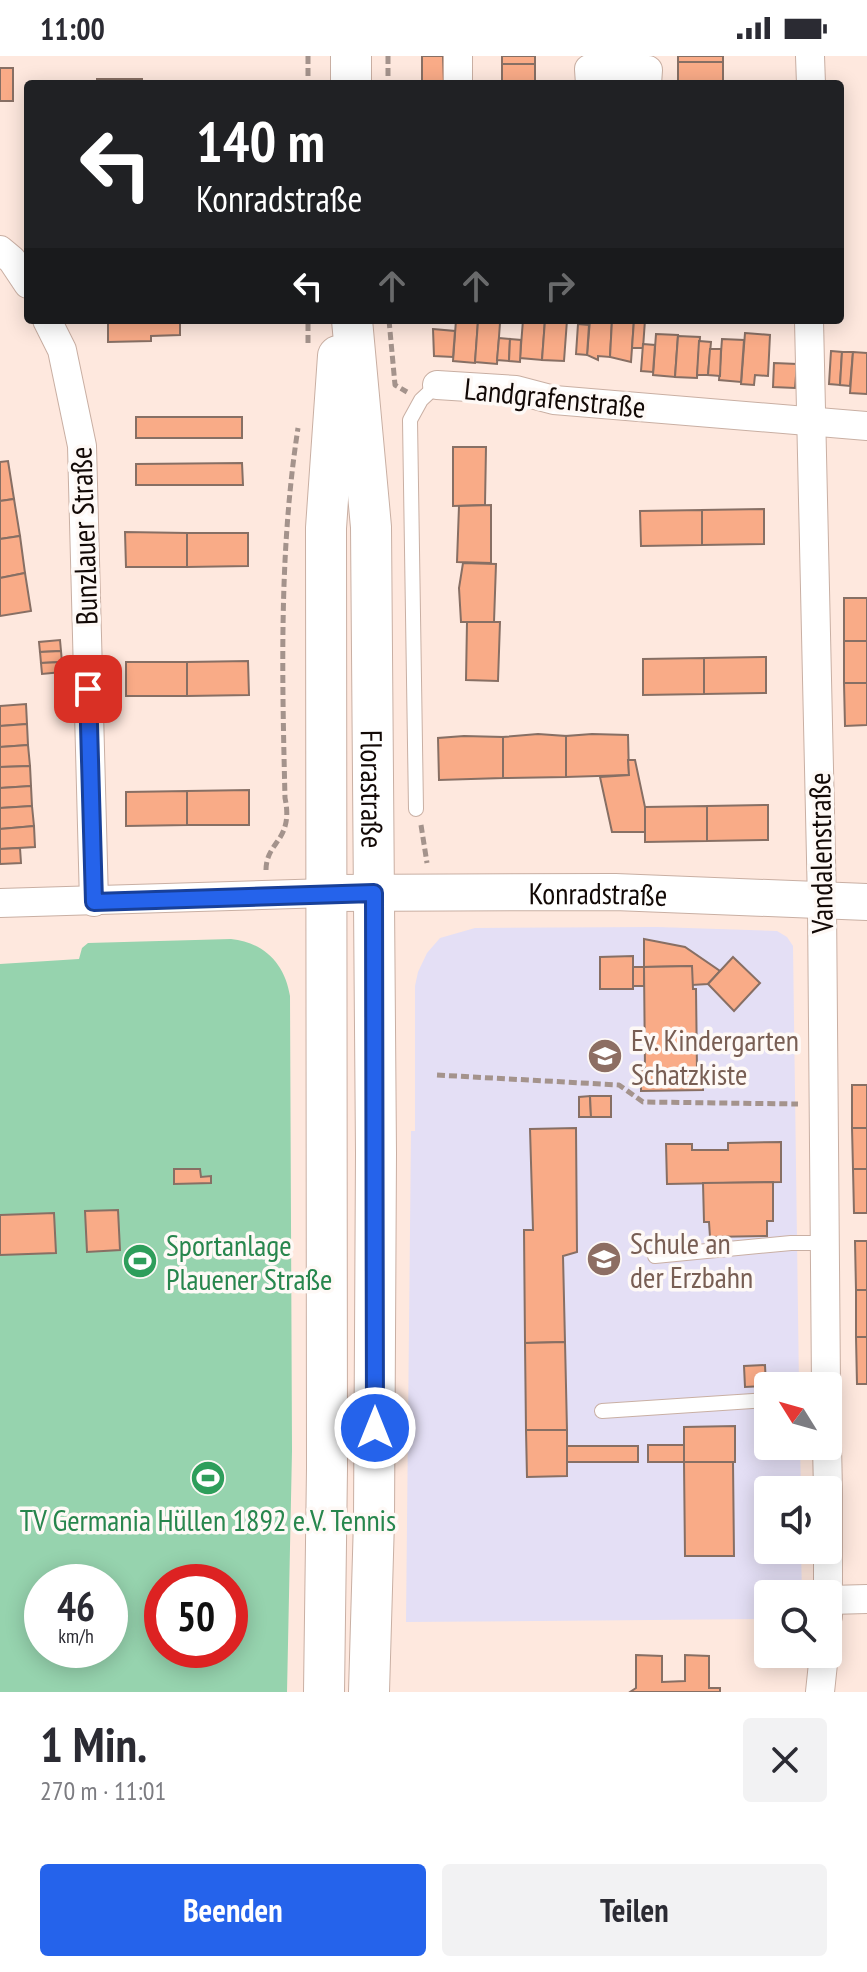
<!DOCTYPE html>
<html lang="de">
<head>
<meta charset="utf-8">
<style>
  :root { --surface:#fff; --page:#f2f2f3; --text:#2b2b33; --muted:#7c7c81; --accent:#2563eb }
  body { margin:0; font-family:"PT Sans Narrow",sans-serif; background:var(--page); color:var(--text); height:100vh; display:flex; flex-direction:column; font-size:30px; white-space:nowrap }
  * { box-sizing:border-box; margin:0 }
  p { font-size:26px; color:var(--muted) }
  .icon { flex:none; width:44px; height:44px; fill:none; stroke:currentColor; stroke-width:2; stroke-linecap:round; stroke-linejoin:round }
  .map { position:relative; height:1636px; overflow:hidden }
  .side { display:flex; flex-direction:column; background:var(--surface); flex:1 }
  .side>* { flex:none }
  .guide { position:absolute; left:24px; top:24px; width:820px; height:244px; border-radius:8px; box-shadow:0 4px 20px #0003; background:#202124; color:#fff; overflow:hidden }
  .needle { width:52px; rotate:307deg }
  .buttons { position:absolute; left:754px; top:1316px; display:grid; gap:16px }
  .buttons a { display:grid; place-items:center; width:88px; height:88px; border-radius:8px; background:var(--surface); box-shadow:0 4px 20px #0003; font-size:40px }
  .speed { position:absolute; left:24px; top:1508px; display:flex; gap:16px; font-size:40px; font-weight:700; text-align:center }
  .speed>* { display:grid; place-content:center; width:104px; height:104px; border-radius:50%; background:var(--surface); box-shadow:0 4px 20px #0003; line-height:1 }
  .speed small { font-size:20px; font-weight:400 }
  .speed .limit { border:12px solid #d22; background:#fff; color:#111 }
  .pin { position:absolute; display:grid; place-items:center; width:68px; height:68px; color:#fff; margin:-34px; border-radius:16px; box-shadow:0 4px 12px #0006 }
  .me { position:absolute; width:88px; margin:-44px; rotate:0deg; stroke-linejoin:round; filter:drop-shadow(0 0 6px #0008) }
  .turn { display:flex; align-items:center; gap:28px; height:168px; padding:0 40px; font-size:36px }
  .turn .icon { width:104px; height:104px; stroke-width:2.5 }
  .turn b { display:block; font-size:56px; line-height:68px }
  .lanes { display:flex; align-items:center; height:76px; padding:0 40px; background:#0003; justify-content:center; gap:40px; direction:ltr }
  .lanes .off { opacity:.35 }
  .round { display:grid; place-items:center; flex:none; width:84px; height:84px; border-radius:8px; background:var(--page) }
  .overview { display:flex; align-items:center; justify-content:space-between; height:136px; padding:0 40px }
  h1 { font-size:48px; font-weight:800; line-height:60px }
  .button { display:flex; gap:16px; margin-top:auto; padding:16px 40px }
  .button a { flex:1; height:92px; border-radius:8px; background:var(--accent); color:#fff; font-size:32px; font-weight:800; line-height:92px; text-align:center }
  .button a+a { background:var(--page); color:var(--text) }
  .status { display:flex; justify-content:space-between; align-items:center; height:56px; padding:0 40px; background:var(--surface); direction:ltr }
  .status svg { height:22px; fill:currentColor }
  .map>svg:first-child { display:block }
</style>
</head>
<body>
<div class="status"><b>11:00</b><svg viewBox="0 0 49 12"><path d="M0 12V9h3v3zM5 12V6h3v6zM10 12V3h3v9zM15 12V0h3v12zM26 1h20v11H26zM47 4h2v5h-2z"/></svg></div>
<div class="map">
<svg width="867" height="1636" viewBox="0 0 867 1636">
  <rect width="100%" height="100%" fill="#fee8de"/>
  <path fill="#e4dff5" d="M657,871L777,875L787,881L793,890L799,1330H768V1390H800L801,1434H768V1494H801L802,1538H768V1563L406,1566L411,1075H415V930L418,916L427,897L440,882L475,872Z"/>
  <path fill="#96d3ae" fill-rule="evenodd" d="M231,883C264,886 285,908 290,940L292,1395L287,1636H0V908L79,903L82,892L88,887ZM42,1526H110V1594H42ZM162,1526H230V1594H162Z"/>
  <g fill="#f9ab87" stroke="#876f64" stroke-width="2">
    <path d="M422,0H443L444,28H422Z"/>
    <rect x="502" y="0" width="33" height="8"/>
    <rect x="678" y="0" width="45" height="6"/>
    <rect x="678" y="6" width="45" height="19"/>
    <rect x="502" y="8" width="33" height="20"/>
    <rect x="0" y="12" width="13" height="33"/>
    <rect x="97" y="23" width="45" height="5"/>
    <path d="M108,264H180V279L151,280V285L108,286Z"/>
    <path d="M456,264L478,265L475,307L453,305Z"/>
    <path d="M523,264H545L542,304L520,302Z"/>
    <path d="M545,264H567L564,305L542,304Z"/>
    <path d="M590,264H612L610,301L598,300V304L587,299Z"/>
    <path d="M612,264H634L631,306L610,301Z"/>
    <path d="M634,264H645L643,292H632Z"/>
    <path d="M478,265L500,267L497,308L475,306Z"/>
    <path d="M578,268L589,269L587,299L576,298Z"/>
    <path d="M433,273L455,275L453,301L434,300Z"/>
    <path d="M745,277L770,279L768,320L755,319L754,329L741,328Z"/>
    <path d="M656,278L678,279L675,321L653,319Z"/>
    <path d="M678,280L700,281L697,322L675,321Z"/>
    <path d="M499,282L510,283L509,305L497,304Z"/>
    <path d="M510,283L521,284L520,306L509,305Z"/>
    <path d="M722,283L744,284L741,326L719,324Z"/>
    <path d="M699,285L711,286L708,319H697Z"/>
    <path d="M643,288L655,289L653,316L641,315Z"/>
    <path d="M710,293H721L720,320L708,319Z"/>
    <path d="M831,295L842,296L840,329L829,328Z"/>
    <path d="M842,296H853L850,330L840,329Z"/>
    <path d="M853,296L867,297V338L850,337Z"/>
    <path d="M774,307L797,308L795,332L773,331Z"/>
    <rect x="136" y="361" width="106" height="21"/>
    <path d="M453,391H486L485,449L453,450Z"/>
    <path d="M8,405L14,443L0,445V406Z"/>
    <path d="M242,407L243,429H136V408Z"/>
    <path d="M14,443L20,480L0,483V445Z"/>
    <path d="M491,449V507L457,506L459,450Z"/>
    <path d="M764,453V488L702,489V454Z"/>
    <path d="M702,454V489L641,490L640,455Z"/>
    <path d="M125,476L187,477V511H126Z"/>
    <path d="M187,477H248V510L187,511Z"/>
    <path d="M20,480L25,517L0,522V483Z"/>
    <path d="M463,507L496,508L494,566H461L459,532Z"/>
    <path d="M25,517L31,555L0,560V522Z"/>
    <rect x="844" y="542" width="23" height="43"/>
    <path d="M467,566H500L498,625L466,624Z"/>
    <path d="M60,584L61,595L40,596L39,586Z"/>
    <rect x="844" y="585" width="23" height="42"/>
    <path d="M61,595L62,606L41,607L40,596Z"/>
    <path d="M766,601V637L704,638V602Z"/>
    <path d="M704,602V638L643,639V603Z"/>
    <path d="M248,605L249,639L187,640V606Z"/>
    <path d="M62,606V616L42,618L41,607Z"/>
    <rect x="126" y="606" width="61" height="34"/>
    <path d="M844,627H867V669L845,670Z"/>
    <path d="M26,648L27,668L0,670V650Z"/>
    <path d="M27,668L28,689L0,691V670Z"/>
    <path d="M538,678L566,680V721L503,722V681Z"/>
    <path d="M592,678L628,679L629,719L566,721V680Z"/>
    <path d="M464,680L503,681V722L439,724L438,682Z"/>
    <path d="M28,689L30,710L0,711V691Z"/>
    <path d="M628,704H635L645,751V776H612L600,721L629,719Z"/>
    <path d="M30,710L31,730L0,732V711Z"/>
    <path d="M31,730L32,750L0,752V732Z"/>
    <path d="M249,734V769H187V735Z"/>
    <path d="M187,735V769L126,770V736Z"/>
    <path d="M768,749V784L707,785V750Z"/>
    <path d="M32,750L34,770L0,773V752Z"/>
    <path d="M707,750V785L645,786V751Z"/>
    <path d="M34,770L35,791L0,793V773Z"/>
    <path d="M20,792L21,807L0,808V793Z"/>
    <path d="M644,883L685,891L720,915L708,928L692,929V910L644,911Z"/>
    <path d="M633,900V933H600V901Z"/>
    <path d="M733,901L760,927L734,955L708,928Z"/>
    <path d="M692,910L693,933H696L697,1014H703V1034L641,1035V1014H645L644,911Z"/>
    <rect x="633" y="911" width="11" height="19"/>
    <rect x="852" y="1029" width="15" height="43"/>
    <path d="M590,1040L591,1061H579V1041Z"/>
    <path d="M590,1040H611V1061H591Z"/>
    <path d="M576,1072L577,1196L563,1200L565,1286L525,1287L524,1174H533L530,1073Z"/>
    <path d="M852,1072H867V1113H853Z"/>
    <path d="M781,1086V1126L667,1128L666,1088H692V1094H728V1087Z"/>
    <path d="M174,1113H200L201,1121L211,1120V1127L174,1128Z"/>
    <path d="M853,1113H867V1157H854Z"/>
    <path d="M773,1126V1165H767V1180L710,1181L709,1166H704L703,1127Z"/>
    <path d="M118,1154L120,1194L87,1196L85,1155Z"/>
    <path d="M54,1157L56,1197L0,1199V1159Z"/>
    <path d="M855,1185H867V1234H856Z"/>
    <rect x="856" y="1234" width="11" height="47"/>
    <path d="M856,1281H867V1328H857Z"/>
    <path d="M565,1286L567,1374H526L525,1287Z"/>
    <path d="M765,1309L766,1330L745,1331L744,1310Z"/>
    <path d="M735,1370V1406H684V1371Z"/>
    <path d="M526,1374H567V1420L527,1421Z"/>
    <rect x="648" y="1389" width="36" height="17"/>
    <rect x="567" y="1390" width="71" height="16"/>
    <path d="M684,1406H733L734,1500H685Z"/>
    <path d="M636,1599L662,1600V1626L685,1625V1599L709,1600V1632H720V1636H630L636,1632Z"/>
  </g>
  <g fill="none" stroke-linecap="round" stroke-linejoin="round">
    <g stroke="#c9afa3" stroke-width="16">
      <g id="service">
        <path d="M416,753L410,364L421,344L437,329"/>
        <path d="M655,1200L791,1187H825"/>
        <path d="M602,1355L768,1344"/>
      </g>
    </g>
    <g stroke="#c9afa3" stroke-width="30">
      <g id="minor">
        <path d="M458,0V28"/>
        <path d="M810,0L811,28"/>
        <path d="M590,28L589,13L648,14L647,28"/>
        <path d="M0,194L12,204L28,228"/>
        <path d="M47,264L62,294L82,390L94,846"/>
        <path d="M809,264L822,847L826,1330"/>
        <path d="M437,329L516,334L554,344L867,370"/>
        <path d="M0,847L328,837"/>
        <path d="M827,1390L828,1434"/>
        <path d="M828,1436V1560"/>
        <path d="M830,1544L867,1543"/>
        <path d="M820,1636L824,1598"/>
      </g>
    </g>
    <g stroke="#c9afa3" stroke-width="38">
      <g id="tertiary">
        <path id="s1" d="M328,837L615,836L867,846"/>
      </g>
    </g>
    <g stroke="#c9afa3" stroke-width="42">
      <g id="secondary">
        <path d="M351,28V0"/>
        <path id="s2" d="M352,264L371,471L376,1097L374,1464L369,1636"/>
        <path d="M324,1636L327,1412L326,472L338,300"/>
      </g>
    </g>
    <g stroke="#a4938c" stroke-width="5" stroke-dasharray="8 4" stroke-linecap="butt">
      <path d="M308,0V28"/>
      <path d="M388,0V28"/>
      <path d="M389,264L395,329L407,336"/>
      <path d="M308,287V264"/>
      <path d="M421,769L427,807"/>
      <path d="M266,814C266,785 294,785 285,742C282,619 279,495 298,372"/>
      <path d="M437,1019L619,1029L643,1046L798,1048"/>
    </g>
    <use href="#service" stroke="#fff" stroke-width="14"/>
    <use href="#minor" stroke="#fff" stroke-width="28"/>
    <use href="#tertiary" stroke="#fff" stroke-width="36"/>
    <use href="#secondary" stroke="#fff" stroke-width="40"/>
  </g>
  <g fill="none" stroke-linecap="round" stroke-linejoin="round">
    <g stroke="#184099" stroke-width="20">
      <path id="route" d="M88,633L94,846L374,837L375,1372"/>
    </g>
    <use href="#route" stroke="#2563eb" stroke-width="14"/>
  </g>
  <defs>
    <g id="school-disc" transform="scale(1.8)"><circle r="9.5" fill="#8d6e63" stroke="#fef9f6"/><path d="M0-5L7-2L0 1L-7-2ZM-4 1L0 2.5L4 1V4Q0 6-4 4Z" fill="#fff"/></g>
    <g id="stadium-disc" transform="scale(1.8)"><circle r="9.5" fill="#2e9e5b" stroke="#fef9f6"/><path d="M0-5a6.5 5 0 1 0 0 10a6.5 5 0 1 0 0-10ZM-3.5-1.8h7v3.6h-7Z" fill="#fff"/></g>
  </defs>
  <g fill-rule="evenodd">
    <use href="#school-disc" x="605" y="1000"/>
    <use href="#school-disc" x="604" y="1203"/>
    <use href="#stadium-disc" x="140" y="1205"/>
    <use href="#stadium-disc" x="208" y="1422"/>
  </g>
  <g text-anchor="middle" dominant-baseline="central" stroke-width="7" stroke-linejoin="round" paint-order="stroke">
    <g font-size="30" fill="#120906" stroke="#fef9f6">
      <text transform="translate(555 341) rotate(6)">Landgrafenstraße</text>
      <text transform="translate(83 480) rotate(-92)">Bunzlauer Straße</text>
      <text stroke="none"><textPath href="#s2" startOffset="470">Florastraße</textPath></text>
      <text transform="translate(820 797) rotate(-91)">Vandalenstraße</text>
      <text stroke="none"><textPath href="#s1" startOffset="270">Konradstraße</textPath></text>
    </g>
    <g font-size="30" fill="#785e54" stroke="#fef9f6" text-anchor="start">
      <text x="631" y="983">Ev. Kindergarten<tspan x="631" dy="34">Schatzkiste</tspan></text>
      <text x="630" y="1186">Schule an<tspan x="630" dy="34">der Erzbahn</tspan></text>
    </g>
    <g font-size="30" fill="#27864d" stroke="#fef9f6" text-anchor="start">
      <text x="166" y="1188">Sportanlage<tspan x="166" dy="34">Plauener Straße</tspan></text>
      <text x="208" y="1463" text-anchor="middle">TV Germania Hüllen 1892 e.V. Tennis</text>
    </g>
  </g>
</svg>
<div class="buttons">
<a><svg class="needle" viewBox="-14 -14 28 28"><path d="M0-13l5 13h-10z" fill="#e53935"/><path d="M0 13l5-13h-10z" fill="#7c7c81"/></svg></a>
<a><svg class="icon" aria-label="sound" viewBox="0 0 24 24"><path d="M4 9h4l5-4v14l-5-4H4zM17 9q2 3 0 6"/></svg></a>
<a><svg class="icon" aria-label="search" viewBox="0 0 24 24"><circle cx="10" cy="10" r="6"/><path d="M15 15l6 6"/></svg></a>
</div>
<div class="speed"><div>46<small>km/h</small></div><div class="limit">50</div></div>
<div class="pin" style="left:88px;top:633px;background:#d93025"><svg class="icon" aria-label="arrive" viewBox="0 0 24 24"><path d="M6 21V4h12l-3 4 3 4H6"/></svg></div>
<svg class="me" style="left:375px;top:1372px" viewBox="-20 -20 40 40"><circle r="17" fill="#2563eb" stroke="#fff" stroke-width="3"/><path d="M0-11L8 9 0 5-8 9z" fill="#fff"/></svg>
<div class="guide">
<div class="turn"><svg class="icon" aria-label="left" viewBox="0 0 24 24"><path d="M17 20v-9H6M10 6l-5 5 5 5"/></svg><div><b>140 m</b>Konradstraße</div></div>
<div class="lanes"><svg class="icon" aria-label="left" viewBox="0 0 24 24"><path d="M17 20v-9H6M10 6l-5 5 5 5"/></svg><svg class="icon off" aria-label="ahead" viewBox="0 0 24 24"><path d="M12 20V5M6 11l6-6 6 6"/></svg><svg class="icon off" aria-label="ahead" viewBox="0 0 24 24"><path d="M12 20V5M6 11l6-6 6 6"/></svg><svg class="icon off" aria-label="right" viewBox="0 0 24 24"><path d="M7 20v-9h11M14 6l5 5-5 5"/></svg></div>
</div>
</div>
<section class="side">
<div class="overview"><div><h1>1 Min.</h1><p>270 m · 11:01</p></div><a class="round"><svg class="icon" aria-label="close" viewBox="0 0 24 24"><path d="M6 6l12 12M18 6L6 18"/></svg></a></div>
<div class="button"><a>Beenden</a><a>Teilen</a></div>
</section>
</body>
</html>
